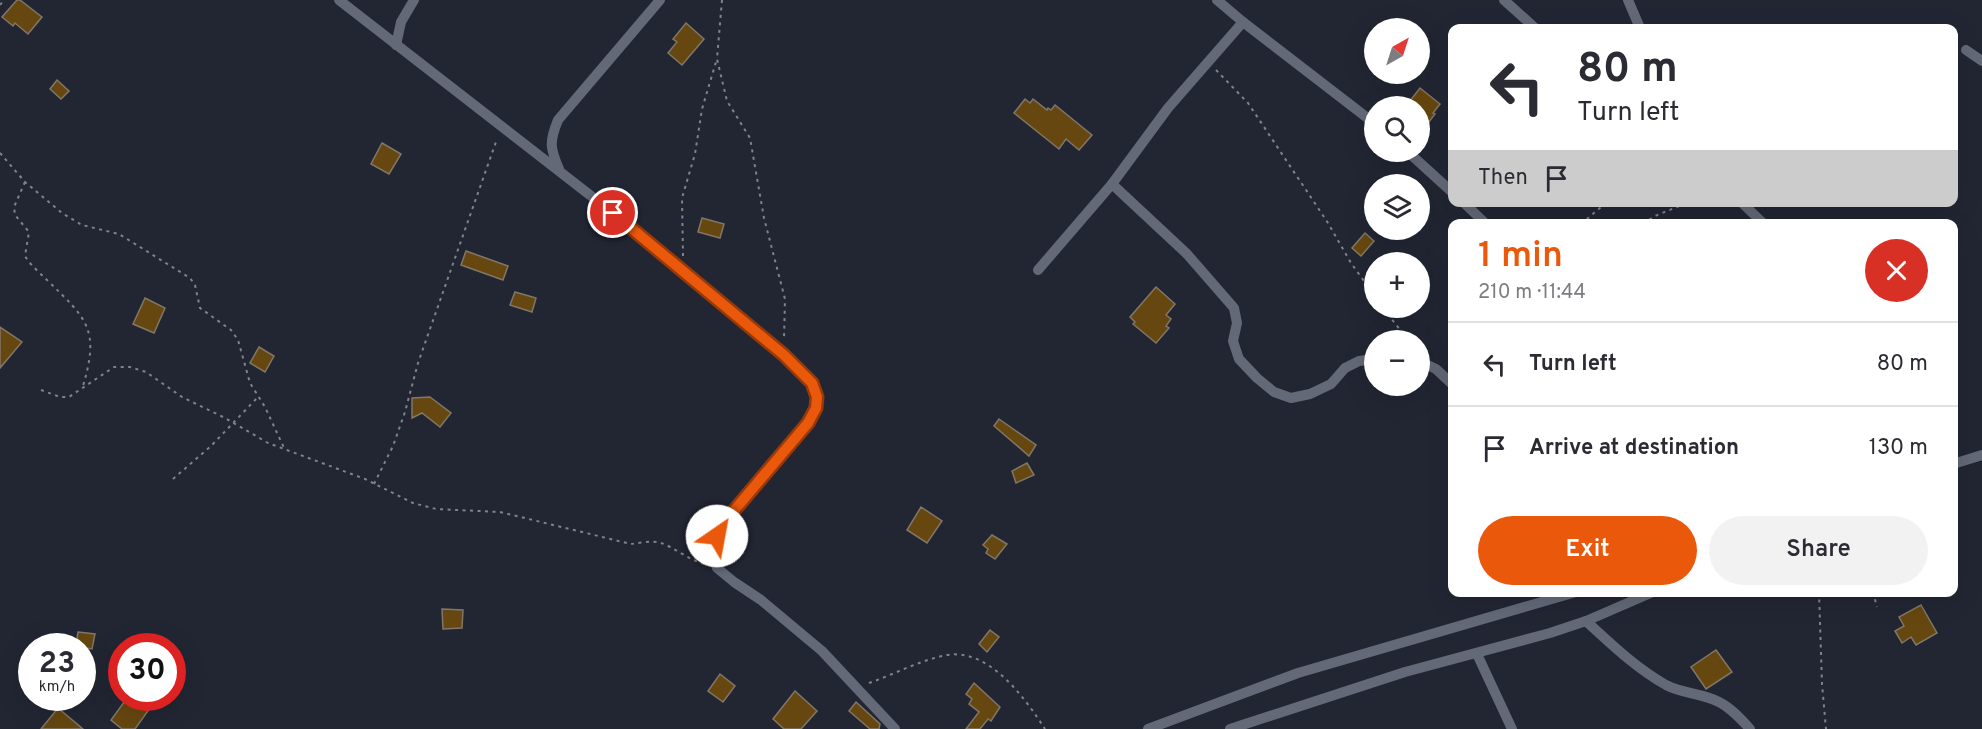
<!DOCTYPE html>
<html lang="en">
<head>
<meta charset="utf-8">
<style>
  :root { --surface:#fff; --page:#f2f2f3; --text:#2b2b33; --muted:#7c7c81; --line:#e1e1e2; --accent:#ea580c }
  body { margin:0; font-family:Overpass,sans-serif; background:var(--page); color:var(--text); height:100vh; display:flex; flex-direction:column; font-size:22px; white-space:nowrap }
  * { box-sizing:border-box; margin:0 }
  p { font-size:20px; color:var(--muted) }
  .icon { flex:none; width:33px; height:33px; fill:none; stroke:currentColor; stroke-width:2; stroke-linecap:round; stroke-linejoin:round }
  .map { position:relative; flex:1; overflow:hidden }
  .panel { position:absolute; left:1448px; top:219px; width:510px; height:378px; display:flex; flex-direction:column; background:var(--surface); border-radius:12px; box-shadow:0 6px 24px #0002 }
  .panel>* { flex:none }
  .banner { position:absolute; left:1448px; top:24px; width:510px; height:183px; border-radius:12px; box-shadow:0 6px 24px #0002; background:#fff; color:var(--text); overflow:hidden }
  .needle { width:39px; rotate:39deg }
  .tools { position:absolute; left:1364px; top:18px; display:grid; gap:12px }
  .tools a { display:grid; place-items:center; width:66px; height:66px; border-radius:50%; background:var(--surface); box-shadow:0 6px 24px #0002; font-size:30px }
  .speed { position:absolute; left:18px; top:633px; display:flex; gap:12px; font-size:30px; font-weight:700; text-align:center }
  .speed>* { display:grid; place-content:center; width:78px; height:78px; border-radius:50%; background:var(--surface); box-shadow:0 6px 24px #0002; line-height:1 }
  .speed small { font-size:15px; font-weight:400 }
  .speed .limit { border:9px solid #d22; background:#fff; color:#111 }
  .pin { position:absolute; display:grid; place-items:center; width:51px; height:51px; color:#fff; margin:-26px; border:3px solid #fff; border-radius:50%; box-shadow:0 2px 6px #0007 }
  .me { position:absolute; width:66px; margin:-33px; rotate:33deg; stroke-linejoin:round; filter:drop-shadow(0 0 4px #0008) }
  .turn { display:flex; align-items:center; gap:21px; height:126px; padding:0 30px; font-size:27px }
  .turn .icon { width:78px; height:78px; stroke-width:2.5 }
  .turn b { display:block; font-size:42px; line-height:51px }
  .then { display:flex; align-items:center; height:57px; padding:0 30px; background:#0003; gap:12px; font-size:22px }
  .round { display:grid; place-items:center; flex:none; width:63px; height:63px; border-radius:32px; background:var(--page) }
  .headline { display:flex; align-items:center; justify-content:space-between; height:102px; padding:0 30px }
  h1 { font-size:36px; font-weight:600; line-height:45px; color:var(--accent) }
  .primary-button { display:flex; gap:12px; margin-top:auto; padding:12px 30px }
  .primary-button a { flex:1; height:69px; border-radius:36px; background:var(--accent); color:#fff; font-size:24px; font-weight:600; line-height:69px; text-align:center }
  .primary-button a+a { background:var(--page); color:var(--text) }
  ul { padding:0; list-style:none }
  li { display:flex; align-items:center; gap:18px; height:84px; padding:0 30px; border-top:2px solid var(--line) }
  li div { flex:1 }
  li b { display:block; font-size:22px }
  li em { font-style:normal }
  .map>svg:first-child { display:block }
</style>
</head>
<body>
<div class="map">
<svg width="1982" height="729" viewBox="0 0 1982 729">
  <rect width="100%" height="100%" fill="#222633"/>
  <g fill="#66470f" stroke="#817768" stroke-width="1.5">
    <path d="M17,0H20L42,17L28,34L15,23L13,26L2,17Z"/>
    <path d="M686,23L704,39L682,65L668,53L677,42L673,39Z"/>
    <path d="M57,80L69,91L61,99L50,89Z"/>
    <path d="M1420,88L1440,104L1433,113L1435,114L1419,135V106H1406Z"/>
    <path d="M1025,99L1030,103L1033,99L1047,110L1048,108L1051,110L1055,105L1092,135L1079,150L1066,139L1059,149L1014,113Z"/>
    <path d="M382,143L401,154L389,174L371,164Z"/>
    <path d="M702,218L724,224L720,238L698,232Z"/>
    <path d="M1365,233L1374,241L1361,256L1352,248Z"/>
    <path d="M466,251L508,266L503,280L461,265Z"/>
    <path d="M1156,287L1175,304L1166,315L1171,319L1166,326L1169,328L1156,343L1133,324L1135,322L1130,317Z"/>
    <path d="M515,292L536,298L532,312L510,305Z"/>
    <path d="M145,298L165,308L154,333L133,324Z"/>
    <path d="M0,327L22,342L0,368Z"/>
    <path d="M259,347L274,356L265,372L250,363Z"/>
    <path d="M430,397L451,413L440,427L422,413L412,418V398Z"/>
    <path d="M999,419L1036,445L1029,456L994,426Z"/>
    <path d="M1027,463L1034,475L1016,483L1012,471Z"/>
    <path d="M921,507L942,521L927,543L907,530Z"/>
    <path d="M992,535L1007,544L995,559L986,553L988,549L983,545Z"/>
    <path d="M1921,605L1937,633L1916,645L1911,637L1902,643L1895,631L1904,626L1899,617Z"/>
    <path d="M442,609L463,610L462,628L443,629Z"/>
    <path d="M990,630L999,637L987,652L979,644Z"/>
    <path d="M78,632L95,634L92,649L76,646Z"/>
    <path d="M1716,650L1732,672L1706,689L1691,667Z"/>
    <path d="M720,674L735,686L723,702L708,691Z"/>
    <path d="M974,683L1000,707L991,721L988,719L980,729H966L979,712L969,704L972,699L966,694Z"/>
    <path d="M795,691L817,711L801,729H784L773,719Z"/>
    <path d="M127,698H136L150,708L135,729H122L111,720Z"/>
    <path d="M856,702L880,724L879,729H870L849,711Z"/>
    <path d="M58,708L83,729H41Z"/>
  </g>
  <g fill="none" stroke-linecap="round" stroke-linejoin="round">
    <g stroke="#80838e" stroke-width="2" stroke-dasharray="3 4.5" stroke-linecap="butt">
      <path d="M722,0L717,59L727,101L750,138L764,218L785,299L784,339"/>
      <path d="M0,5L4,0"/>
      <path d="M1216,70L1248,103L1328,223L1351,263L1374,295"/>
      <path d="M0,153L25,182L62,213L82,225L119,234L190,278L195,285L200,308L231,330L238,340L250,383L265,407L285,450"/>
      <path d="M25,182L14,207L15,215L29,232L25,256C31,266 40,273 47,280C87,319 100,329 83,386"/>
      <path d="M1581,224L1607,202"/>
      <path d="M1643,224L1655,216L1689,202"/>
      <path d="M683,256L682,198L695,154L702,109L716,62"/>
      <path d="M1383,308L1408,340"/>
      <path d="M41,390L60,397H69L114,367H130L146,372L182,397L223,417L268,443L365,479L413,503L436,509L500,512L631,544C640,543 651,540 661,543C674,547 688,560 705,564"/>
      <path d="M173,479L211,446L259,396"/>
      <path d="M374,484L393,446L405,412L418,363L497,139"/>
      <path d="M1819,592L1822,684L1826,729"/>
      <path d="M1873,592L1877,607"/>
      <path d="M869,683C895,674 920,660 947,655C989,648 1025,698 1045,729"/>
    </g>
    <g stroke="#646978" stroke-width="10">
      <path d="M339,0L613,213L784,355L812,383L817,397L816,408L808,423L784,453L732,512L718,536L715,554L717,568L734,582L761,600L822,651L895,729"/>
      <path d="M1217,0L1243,22L1374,123"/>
      <path d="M1504,0L1535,28"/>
      <path d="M1628,0L1640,28"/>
      <path d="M396,45L401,22L414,0"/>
      <path d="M1966,50L1982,61"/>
      <path d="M1408,152L1452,192"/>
      <path d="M559,169C550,148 549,142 558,120L660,0"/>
      <path d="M1112,184L1187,254L1234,308L1237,323L1233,341L1239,359L1257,378L1274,392L1291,398L1310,394L1331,384L1345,368L1359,361L1374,359"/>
      <path d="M1463,202L1486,224"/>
      <path d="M1741,202L1764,224"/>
      <path d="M1038,270L1112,184L1168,108L1243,22"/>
      <path d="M1419,361L1436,369L1452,384"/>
      <path d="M1953,464L1982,455"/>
      <path d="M1586,621C1611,644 1636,668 1666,685C1683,694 1702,693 1719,702C1731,708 1741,719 1750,729"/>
      <path d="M1477,654L1512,729"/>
      <path d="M1148,729L1298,673L1576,592"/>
      <path d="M1230,729L1405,672L1550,633L1586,621L1653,592"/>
    </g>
  </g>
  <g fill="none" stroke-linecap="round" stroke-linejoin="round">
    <g stroke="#983908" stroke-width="15">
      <path id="route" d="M613,213L784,355L812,383L817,397L816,408L808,423L732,513L717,536"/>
    </g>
    <use href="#route" stroke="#ea580c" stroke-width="10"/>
  </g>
</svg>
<div class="tools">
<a><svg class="needle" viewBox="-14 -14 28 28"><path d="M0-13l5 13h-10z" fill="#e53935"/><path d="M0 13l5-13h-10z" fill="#7c7c81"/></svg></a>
<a><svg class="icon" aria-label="search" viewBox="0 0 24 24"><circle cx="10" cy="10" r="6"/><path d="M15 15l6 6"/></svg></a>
<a><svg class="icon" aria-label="layers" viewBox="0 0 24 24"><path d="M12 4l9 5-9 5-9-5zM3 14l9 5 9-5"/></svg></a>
<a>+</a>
<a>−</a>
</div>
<div class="speed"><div>23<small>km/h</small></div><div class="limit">30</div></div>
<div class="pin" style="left:613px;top:213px;background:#d93025"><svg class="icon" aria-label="arrive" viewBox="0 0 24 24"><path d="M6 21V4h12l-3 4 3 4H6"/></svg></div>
<svg class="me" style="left:717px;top:536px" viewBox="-20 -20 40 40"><circle r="19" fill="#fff"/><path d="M0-13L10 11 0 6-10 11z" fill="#ea580c"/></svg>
<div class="banner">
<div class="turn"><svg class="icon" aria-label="left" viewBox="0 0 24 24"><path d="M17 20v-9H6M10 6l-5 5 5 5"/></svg><div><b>80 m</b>Turn left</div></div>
<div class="then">Then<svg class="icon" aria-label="arrive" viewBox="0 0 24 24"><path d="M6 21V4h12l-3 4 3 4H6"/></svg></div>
</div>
<section class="panel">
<div class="headline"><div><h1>1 min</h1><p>210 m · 11:44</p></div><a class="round" style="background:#d93025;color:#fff"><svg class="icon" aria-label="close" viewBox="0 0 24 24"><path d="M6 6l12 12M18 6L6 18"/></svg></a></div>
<ul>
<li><svg class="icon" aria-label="left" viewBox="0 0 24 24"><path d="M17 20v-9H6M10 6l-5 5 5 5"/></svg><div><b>Turn left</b></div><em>80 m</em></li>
<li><svg class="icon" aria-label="arrive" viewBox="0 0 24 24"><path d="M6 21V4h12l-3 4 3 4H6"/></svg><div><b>Arrive at destination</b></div><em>130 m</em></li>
</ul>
<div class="primary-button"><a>Exit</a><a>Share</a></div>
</section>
</div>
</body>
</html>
